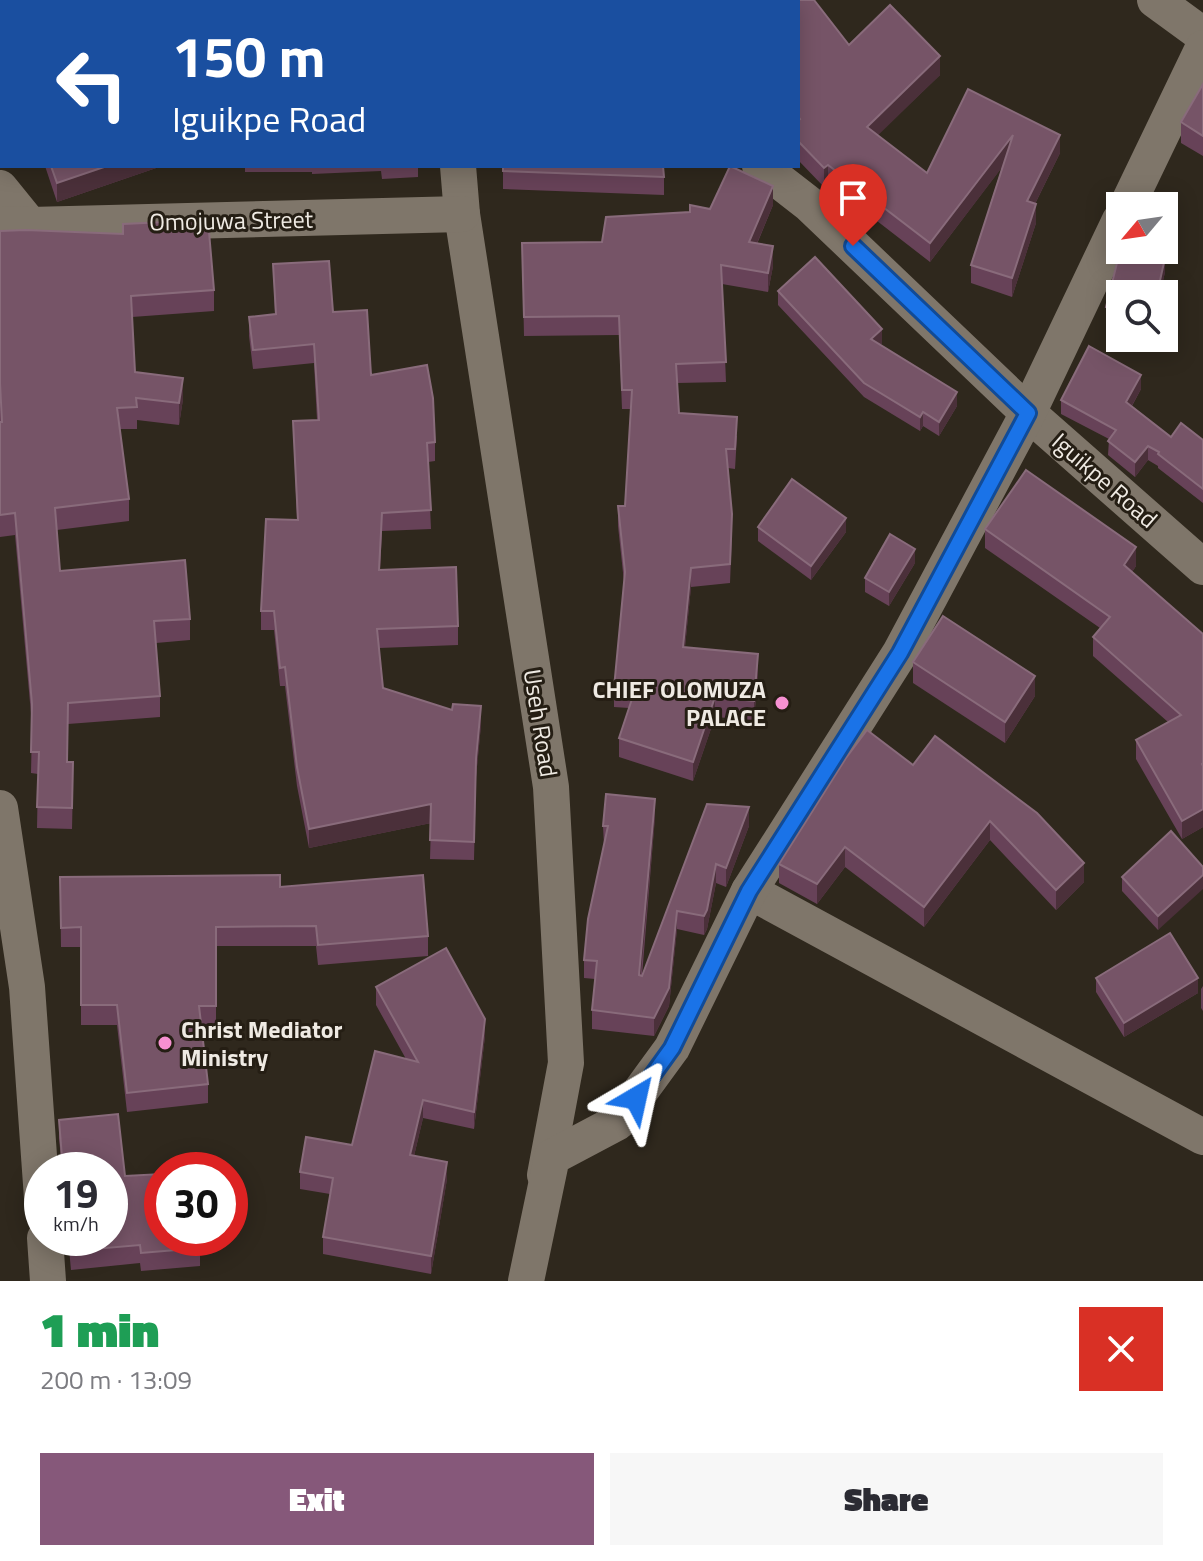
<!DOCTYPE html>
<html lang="en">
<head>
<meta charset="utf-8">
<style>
  :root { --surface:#fff; --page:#f7f7f7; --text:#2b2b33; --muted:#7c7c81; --accent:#86587a }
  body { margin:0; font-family:"Titillium Web",sans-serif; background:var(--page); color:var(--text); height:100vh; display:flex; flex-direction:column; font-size:30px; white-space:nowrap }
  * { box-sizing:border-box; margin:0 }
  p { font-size:26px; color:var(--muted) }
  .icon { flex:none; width:44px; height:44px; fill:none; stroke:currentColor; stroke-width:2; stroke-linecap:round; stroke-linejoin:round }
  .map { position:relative; height:1281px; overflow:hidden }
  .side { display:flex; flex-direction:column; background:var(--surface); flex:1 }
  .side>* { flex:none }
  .hud { position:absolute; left:0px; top:0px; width:800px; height:168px; box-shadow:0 4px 20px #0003; background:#1a4fa0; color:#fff; overflow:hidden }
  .needle { width:52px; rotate:241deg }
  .tools { position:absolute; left:1106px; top:192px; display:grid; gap:16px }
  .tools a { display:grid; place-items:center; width:72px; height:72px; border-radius:0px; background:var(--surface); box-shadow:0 4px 20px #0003; font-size:40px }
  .speed { position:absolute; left:24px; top:1152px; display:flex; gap:16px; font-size:40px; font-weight:700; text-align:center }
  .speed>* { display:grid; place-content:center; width:104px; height:104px; border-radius:50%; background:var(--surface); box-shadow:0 4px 20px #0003; line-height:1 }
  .speed small { font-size:20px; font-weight:400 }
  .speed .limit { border:12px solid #d22; background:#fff; color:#111 }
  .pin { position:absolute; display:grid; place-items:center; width:68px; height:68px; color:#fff; margin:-82px -34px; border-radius:50% 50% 50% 0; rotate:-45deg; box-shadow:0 0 8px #0007 }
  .pin .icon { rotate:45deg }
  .me { position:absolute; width:88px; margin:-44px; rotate:36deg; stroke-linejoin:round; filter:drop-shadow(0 0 6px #0008) }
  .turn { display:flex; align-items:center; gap:28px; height:168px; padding:0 40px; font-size:36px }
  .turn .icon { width:104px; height:104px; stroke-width:2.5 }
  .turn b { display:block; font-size:56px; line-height:68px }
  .round { display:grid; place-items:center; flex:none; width:84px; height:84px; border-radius:0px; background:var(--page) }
  .overview { display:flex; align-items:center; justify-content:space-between; height:136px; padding:0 40px }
  h1 { font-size:48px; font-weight:800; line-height:60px; color:#1e9e55 }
  .primary-button { display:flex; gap:16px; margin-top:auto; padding:16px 40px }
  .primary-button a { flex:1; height:92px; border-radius:0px; background:var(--accent); color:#fff; font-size:32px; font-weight:800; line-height:92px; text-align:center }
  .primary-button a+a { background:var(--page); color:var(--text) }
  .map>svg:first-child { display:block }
</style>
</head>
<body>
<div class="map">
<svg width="1203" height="1281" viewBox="0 0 1203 1281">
  <rect width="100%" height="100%" fill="#2f281d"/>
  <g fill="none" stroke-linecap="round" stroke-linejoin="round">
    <g stroke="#7f766a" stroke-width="36">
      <path d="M442,0V2"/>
      <path d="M497,0L501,2"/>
      <path d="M1155,0L1203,35"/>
      <path d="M458,166L462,214L551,787L566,1063L545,1175"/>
      <path d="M760,166L809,204L1028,413L1203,567"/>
      <path d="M0,188L30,225"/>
      <path d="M1127,206L1203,48"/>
      <path d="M0,224L30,225L462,214"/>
      <path d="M0,808L27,987L42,1198"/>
      <path d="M749,891L1203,1137"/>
      <path d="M45,1238L48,1281"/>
      <path d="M526,1281L552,1157L618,1122L672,1048L749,891L900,653L1028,413L1120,220"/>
    </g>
  </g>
  <g fill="#674258">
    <path d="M0,0H75V2H2V61L0,55Z"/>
    <path d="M798,2L849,45L940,75L877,135L927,173L1060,153L1035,204L1036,223L1012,297L971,283V265L1002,167L930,262L828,183L824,187L798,160Z"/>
    <path d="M1203,84V156L1181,143V122Z"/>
    <path d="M45,166H162L57,202Z"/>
    <path d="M245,166H418V177L382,179L381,171L312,174V172H245Z"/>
    <path d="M503,166L664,177V195L503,189Z"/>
    <path d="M773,205L757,244L773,266L768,292L722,284L726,382L677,383L679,413L737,436L735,469L728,468L732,533L730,583L691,587L685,647L758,673L754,720L715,717L693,781L619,757V738L629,708L614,707V688L624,582L618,526V506H625L631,409H622L619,335L524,336L522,243L602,242L690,212L710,209Z"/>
    <path d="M123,224L214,290V311L132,317L135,372L183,399L179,425L137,420V429H120L129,499V521L57,530L60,571L190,619V640L156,643L160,696V717L68,724L67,762L73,784L72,829L37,828L38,774L31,773L32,725L15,535L0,537V231L123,234Z"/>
    <path d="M1122,250H1135L1165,258V272L1160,294H1120V325L1106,321V307L1118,259Z"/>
    <path d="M273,264L333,312L371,375L435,442V461L428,462L431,529L382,531L380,570L458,626V645L379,648L383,688L481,725L476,777L474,860L430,859L431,823L309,848L297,786L285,686H280L274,630H261V611L297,520L293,421L317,420L314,363L253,369L249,336V317L275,314Z"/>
    <path d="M778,291L882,343L880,345L957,406L939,436L923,426L920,431L864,397L778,305Z"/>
    <path d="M1141,389L1132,406L1171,437L1203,440V503L1158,468V466L1148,460L1135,477L1108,455L1109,439L1061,414V400Z"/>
    <path d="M758,527L846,532L811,580L758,541Z"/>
    <path d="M985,529L1136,566L1132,572L1203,634V827L1182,839L1136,759V740L1168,722L1093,656V637L1100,628L985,548Z"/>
    <path d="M915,563L889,606L865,592V578Z"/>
    <path d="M913,662L1035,696L1005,743L913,683Z"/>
    <path d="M913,765L1084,882L1056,910L990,840L924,927L845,867L817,904L779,883V864Z"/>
    <path d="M707,804L749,826L726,887L716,883L707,929L704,935L677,929L669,1006L654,1036L592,1029V1010L595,979L584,978V960L604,845L603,826L655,817L642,976Z"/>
    <path d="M1203,867L1158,930L1122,891V877Z"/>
    <path d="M60,877L280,887L428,936V956L318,965L316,946H216V1026H201L208,1084V1103L127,1112L117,1025H81V947H61Z"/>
    <path d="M1096,978L1198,993L1124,1037L1096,992Z"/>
    <path d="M1203,986V1011L1201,1008V989Z"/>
    <path d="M376,987L485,1036L474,1129L423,1118L414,1156L447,1179L431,1274L323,1254V1237L330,1194L300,1189V1172L352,1145L406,1059L376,1005Z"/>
    <path d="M59,1120L125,1176L200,1248V1266L141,1271L140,1263L71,1270L68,1238H110V1170H62L59,1138Z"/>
  </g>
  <g fill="#4b303a">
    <path d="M60,0H75V2H53Z"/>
    <path d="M940,56V75L867,146V127Z"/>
    <path d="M1013,135V153L930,262V243Z"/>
    <path d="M1060,135V153L1027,220V201Z"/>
    <path d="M828,165V183L824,187V168Z"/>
    <path d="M107,166H162L57,202V183Z"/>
    <path d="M773,186V205L749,262V242Z"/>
    <path d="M1036,204V223L1012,297V278Z"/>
    <path d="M773,246V266L768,292V273Z"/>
    <path d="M1165,258V272L1160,294H1157Z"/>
    <path d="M882,329V343L871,354V339Z"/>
    <path d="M1141,375V389L1126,416V402Z"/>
    <path d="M183,378V399L179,425V403Z"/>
    <path d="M957,392V406L939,436V422Z"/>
    <path d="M923,412V426L920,431V417Z"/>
    <path d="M1148,446V460L1135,477V462Z"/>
    <path d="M846,518V532L811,580V566Z"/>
    <path d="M1136,547V566L1124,584V565Z"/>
    <path d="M915,549V563L889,606V592Z"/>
    <path d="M691,568V587L683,666V647Z"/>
    <path d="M758,654V673L754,720V701Z"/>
    <path d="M1035,676V696L1005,743V722Z"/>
    <path d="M715,697V717L693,781V762Z"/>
    <path d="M481,706V725L476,777L474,860L476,759Z"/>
    <path d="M655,799V817L639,994V975Z"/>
    <path d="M431,804V823L309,848V829Z"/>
    <path d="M749,807V826L726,887V868Z"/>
    <path d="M1203,809V827L1182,839V821Z"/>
    <path d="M990,821V840L924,927V907Z"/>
    <path d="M845,847V867L817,904V884Z"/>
    <path d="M1084,863V882L1056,910V890Z"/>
    <path d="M716,864V883L707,929L704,935V916Z"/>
    <path d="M1203,875V889L1158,930V916Z"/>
    <path d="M677,911V929L669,1006L654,1036V1018Z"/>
    <path d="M1198,978V993L1124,1037V1023Z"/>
    <path d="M485,1019V1036L474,1129V1112Z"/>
    <path d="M423,1100V1118L410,1173V1155Z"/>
    <path d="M447,1162V1179L431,1274V1256Z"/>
  </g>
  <g fill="#765467" stroke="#896b7b" stroke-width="2">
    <path d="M0,0H60L53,2H2V42L0,36Z"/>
    <path d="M250,0H301L302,2H251Z"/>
    <path d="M667,0H700L702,2H664Z"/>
    <path d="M786,0H814L849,45L890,5L940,56L867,127L927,173L968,89L1060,135L1027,201L1036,204L1012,278L971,265L1013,135L930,243L828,165L824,168L798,141V121L800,119L798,116V2H784Z"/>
    <path d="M1203,84V136L1181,122Z"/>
    <path d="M51,166H107L57,183Z"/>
    <path d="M503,166H663L664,177L503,171Z"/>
    <path d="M730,166L773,186L749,242L773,246L768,273L721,265L726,362L676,364L679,413L737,417L735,449H726L732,514L730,564L691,568L683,647L758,654L754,701L715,697L693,762L619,738L635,690L614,688L625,572L618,506H625L632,390H622L619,316L524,317L522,243L602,242L606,217L690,212V205L710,209Z"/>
    <path d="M208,220L214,290L131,296L135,372L183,378L179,403L136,398L137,407L117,408L129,499L55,508L60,571L185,560L190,619L154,621L160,696L68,703L67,762H73L72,808L37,807L39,752H31L32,704L15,513L0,515V422H2L0,383V231L26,230L123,234V224Z"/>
    <path d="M1122,250H1135L1165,258L1157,294H1120V311L1106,307L1118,259Z"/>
    <path d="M815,257L882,329L871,339L957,392L939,422L923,412L920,417L864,383L778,291Z"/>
    <path d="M329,261L333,312L367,310L371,375L427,365L433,398L435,442L427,443L431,510L382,513L379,570L456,567L458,626L377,629L383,688L452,710L453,704L481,706L476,759L474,842L430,840L431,804L309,829L297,767L285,667L280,668L274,611H261L266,519L298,520L293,421L319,420L314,344L253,350L249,317L276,314L273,264Z"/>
    <path d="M1089,346L1141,375L1126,402L1171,437L1181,423L1203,440V489L1158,454L1159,452L1148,446L1135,462L1108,441L1116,430L1061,400Z"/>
    <path d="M1026,470L1136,547L1124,565L1203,634V763L1202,764L1203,766V809L1182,821L1136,740L1181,715L1093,637L1110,617L985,529Z"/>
    <path d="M792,479L846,518L811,566L758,527Z"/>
    <path d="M890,534L915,549L889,592L865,578Z"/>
    <path d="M943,616L1035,676L1005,722L913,662Z"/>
    <path d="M867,730L913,765L935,736L1037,813L1084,863L1056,890L990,821L924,907L845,847L817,884L779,864L846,758Z"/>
    <path d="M606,794L655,799L639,975L642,976L707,804L749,807L726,868L716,864L707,910L704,916L677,911L669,988L654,1018L592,1010L597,961L584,960L588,919L608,826H603Z"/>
    <path d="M1171,831L1203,867V875L1158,916L1122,877Z"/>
    <path d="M280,875V887L423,875L428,936L318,945L316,926L216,927V1006H199L208,1084L127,1093L117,1005H81V927L61,928L60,877Z"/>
    <path d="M1170,933L1198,978L1124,1023L1096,978Z"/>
    <path d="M446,948L485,1019L474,1112L423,1100L410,1155L447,1162L431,1256L323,1237L333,1178L300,1172L306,1137L352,1145L375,1051L418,1062L376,987Z"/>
    <path d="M118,1114L125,1176L162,1174V1238H200V1248L141,1253L140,1245L71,1251L70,1238H110V1170H63L59,1120Z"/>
  </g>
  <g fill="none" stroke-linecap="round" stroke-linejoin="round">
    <g stroke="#114b97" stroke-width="20">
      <path id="route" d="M636,1098L672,1048L749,891L900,653L1028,413L853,246"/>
    </g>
    <use href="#route" stroke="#1a73e8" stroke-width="14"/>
  </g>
  <g fill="#f690d1" stroke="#251e14" stroke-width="3">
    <circle cx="782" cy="703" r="8"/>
    <circle cx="165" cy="1043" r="8"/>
  </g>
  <g text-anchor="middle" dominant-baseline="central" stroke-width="6" stroke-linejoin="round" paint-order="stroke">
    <g font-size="24" fill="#efeae3" stroke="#251e14">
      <text transform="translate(231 220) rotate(-1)">Omojuwa Street</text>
      <text transform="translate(1105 480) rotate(41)">Iguikpe Road</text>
      <text transform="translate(541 723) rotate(81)">Useh Road</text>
    </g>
    <g font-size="24" font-weight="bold" fill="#efeae3" stroke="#251e14" text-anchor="end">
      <text x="766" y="689">CHIEF OLOMUZA<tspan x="766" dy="28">PALACE</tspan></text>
      <text x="181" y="1029" text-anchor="start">Christ Mediator<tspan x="181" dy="28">Ministry</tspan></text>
    </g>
  </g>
</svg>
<div class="tools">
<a><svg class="needle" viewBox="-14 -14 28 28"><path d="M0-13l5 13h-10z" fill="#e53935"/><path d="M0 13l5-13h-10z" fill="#7c7c81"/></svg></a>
<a><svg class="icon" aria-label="search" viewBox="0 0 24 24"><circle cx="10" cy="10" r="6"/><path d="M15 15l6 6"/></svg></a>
</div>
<div class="speed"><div>19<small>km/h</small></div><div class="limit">30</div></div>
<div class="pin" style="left:853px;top:246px;background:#d93025"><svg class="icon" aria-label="arrive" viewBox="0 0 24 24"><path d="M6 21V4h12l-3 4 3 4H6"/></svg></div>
<svg class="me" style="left:636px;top:1098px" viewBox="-20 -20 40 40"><path d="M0-17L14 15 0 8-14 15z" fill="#1a73e8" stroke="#fff" stroke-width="4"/></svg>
<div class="hud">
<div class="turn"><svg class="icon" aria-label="left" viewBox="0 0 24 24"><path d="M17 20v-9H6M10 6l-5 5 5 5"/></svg><div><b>150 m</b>Iguikpe Road</div></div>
</div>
</div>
<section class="side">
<div class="overview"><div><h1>1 min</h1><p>200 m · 13:09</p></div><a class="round" style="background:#d93025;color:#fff"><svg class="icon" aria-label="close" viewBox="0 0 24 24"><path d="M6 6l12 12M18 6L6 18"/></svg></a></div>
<div class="primary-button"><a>Exit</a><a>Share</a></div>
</section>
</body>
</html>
